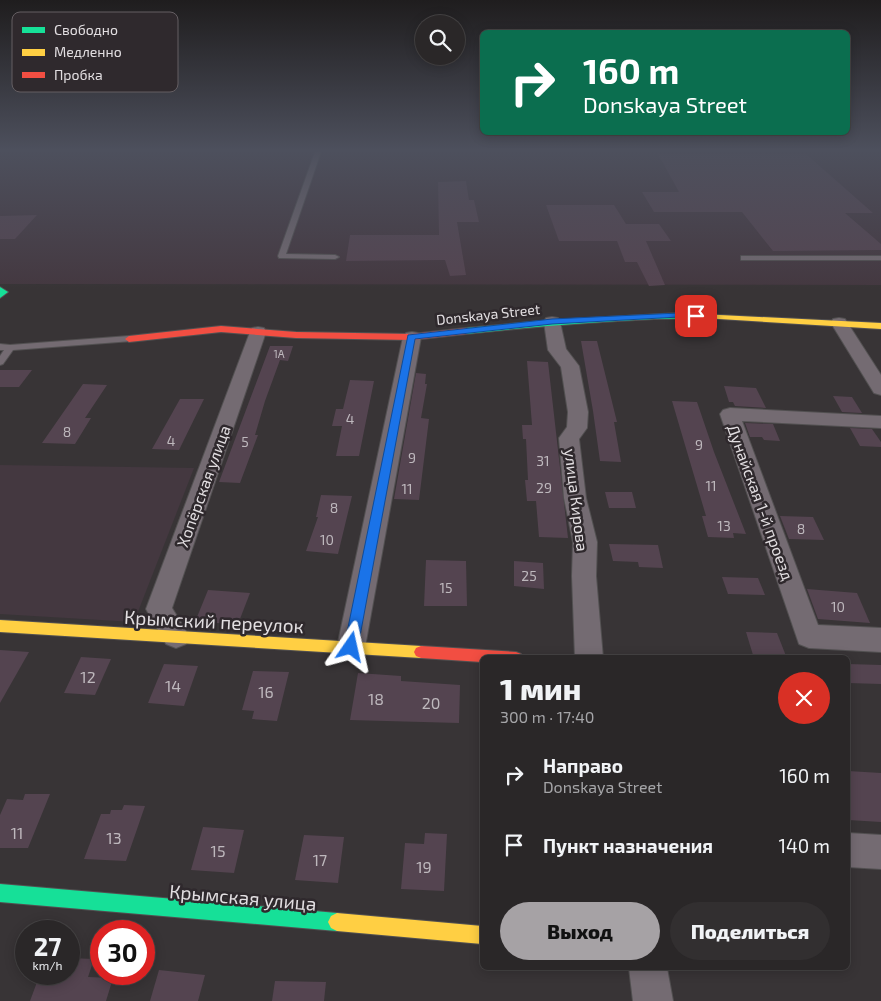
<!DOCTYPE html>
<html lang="ru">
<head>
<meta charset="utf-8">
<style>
  :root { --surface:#2a2728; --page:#322f30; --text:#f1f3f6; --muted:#a5a5a8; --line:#464445; --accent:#a6a2a5 }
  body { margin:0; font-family:"Exo 2",sans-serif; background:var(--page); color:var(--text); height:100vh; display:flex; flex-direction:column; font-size:19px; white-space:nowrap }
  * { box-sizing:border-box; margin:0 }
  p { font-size:16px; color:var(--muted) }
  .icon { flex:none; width:28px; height:28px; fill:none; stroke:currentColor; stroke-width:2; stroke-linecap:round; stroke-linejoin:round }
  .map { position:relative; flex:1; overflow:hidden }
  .details { position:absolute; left:480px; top:655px; width:370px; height:315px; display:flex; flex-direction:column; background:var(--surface); border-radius:8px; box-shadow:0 2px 12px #0003,0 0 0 1px var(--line) }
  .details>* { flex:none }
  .banner { position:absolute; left:480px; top:30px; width:370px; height:105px; border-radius:8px; box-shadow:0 2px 12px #0003,0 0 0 1px var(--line); background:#0b6e4f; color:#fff; overflow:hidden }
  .buttons { position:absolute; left:415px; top:15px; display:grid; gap:10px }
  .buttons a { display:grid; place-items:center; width:50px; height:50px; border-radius:50%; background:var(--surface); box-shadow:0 2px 12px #0003,0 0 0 1px var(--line); font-size:25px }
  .speed { position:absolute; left:15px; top:920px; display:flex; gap:10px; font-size:25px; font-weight:700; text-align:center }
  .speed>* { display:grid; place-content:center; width:65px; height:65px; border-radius:50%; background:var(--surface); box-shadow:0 2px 12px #0003,0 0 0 1px var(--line); line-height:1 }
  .speed small { font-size:12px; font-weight:400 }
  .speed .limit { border:8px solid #d22; background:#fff; color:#111 }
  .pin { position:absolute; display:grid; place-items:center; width:42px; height:42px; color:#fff; margin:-21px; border-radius:10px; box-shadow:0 2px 8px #0006 }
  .me { position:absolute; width:55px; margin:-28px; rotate:11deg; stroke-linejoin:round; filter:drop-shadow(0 0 4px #0008) }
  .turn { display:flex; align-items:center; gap:18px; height:105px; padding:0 20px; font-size:22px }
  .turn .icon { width:65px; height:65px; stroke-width:2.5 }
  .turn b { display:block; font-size:35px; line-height:42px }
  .round { display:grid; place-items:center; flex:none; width:52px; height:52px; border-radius:26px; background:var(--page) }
  .head { display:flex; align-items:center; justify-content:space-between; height:85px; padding:0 20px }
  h1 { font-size:30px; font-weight:800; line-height:38px }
  .action { display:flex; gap:10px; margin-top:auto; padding:10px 20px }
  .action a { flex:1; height:58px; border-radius:30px; background:var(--accent); color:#111; font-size:20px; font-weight:800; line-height:58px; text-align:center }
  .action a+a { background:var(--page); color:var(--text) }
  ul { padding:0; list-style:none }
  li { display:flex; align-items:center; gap:15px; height:70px; padding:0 20px }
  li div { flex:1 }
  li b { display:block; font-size:19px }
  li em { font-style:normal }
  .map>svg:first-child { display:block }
</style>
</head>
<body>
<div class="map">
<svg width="881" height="1001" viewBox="0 0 881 1001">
  <rect width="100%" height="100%" fill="#383436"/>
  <g fill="#443840">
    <path d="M0,149H881V285L0,284Z"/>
    <path d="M0,465L194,468L134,622L0,614Z"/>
  </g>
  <g fill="#544450">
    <path d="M658,154H806L873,213H845L881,244V250L773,251L742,212H654L642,192H679Z"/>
    <path d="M466,181L469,200H474L479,222H457L466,275L450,276L445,260L346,261L350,235H439L438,182Z"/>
    <path d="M546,205H614L626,224H659L671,241H646L665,285L649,286L637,262H625L617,241H559Z"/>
    <path d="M37,215L15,239H0V216Z"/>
    <path d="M581,341H597L617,422H614L621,462L600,461L593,411Z"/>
    <path d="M270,346H293L288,361L280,360L265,401L255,435H258L240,483L219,482Z"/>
    <path d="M527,361L548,362L568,538L539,537L536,501H527L525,480H528L526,439H523L522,425H532Z"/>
    <path d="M0,370H32L19,387H0Z"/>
    <path d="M416,373L426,374L425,384H427L421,418L429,419L419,500L394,499Z"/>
    <path d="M350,380L374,381L359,456H336L342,426H332L336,409H343Z"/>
    <path d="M83,384L107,385L85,418H91L75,444L42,443Z"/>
    <path d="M724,386L756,388L766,408L735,406L733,402H729Z"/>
    <path d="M833,396L852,397L862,413L842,412Z"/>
    <path d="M180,399H204L179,450L152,449Z"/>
    <path d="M672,401L697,402L714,452L746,534L733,533L734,538L708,537L702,516H706Z"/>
    <path d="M745,423L773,424L780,441L764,440L762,437H750Z"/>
    <path d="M850,428L872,429L881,442V447L860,446Z"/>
    <path d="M605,492H632L636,508H609Z"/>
    <path d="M321,495L352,496L338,554L306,551L318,517H316Z"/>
    <path d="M780,516L813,517L824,540L789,539Z"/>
    <path d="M609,544L658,545L663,568L639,567L638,562L613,561Z"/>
    <path d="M426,560L466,561L467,606H424Z"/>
    <path d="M514,561L543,563L544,589L514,586Z"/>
    <path d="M722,577L758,578L765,595L728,594Z"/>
    <path d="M807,589L857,593L870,623L818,619Z"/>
    <path d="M208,590L250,593L238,624L195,622Z"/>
    <path d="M746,632L777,633L786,656L753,655Z"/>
    <path d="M0,650L29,652L0,703Z"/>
    <path d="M81,657L111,659L95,695L64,693Z"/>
    <path d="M164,664L198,666L184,706L148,703Z"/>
    <path d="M848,664L881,665V684L848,683Z"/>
    <path d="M253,671L289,672L277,721L252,719L254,711L242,710Z"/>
    <path d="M358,673L401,676V681L460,685L459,723L350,720Z"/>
    <path d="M848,771L881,773V822L848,820Z"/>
    <path d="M25,794H50L28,848H0V815L7,799L23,800Z"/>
    <path d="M124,805L145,806L126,861L84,859L101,814H110L111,810H122Z"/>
    <path d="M203,827L244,830L234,873L191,870Z"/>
    <path d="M425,833L447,834L444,891L401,889L405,843L424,844Z"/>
    <path d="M304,835L344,837L338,883L295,880Z"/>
    <path d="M69,958L94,959L88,977L113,978L106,1001H30L40,974H69Z"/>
    <path d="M159,970L205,975L198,1001H150Z"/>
    <path d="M275,981L326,982L324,1001H272Z"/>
  </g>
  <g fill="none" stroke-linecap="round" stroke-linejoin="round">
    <g stroke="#525051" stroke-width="2">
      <g id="lane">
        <path d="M316,149H322L286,254L335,255L339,257L335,259L279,258L278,256Z"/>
        <rect x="741" y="256" width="140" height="4"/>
        <path d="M129,336L133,339L132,341L13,350L3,364L0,365V356L4,350H0V344L10,345Z"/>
      </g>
    </g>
    <g stroke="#525051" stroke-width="2">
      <g id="street">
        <path d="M552,317L558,318L560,322L566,349L579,366L588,412L587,428L579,439L586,498L597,542L596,576L603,658H575L572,576L573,542L564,498L559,438L567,427L568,412L561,367L548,350L544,322L546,318Z"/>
        <path d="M839,318L845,319L881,375V395L874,393L831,323L833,319Z"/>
        <path d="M258,327L264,328L266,332L172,608L189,636L186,644L176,648L166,644L146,609L250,332L252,328Z"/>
        <path d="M412,332L418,333L421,337L365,647L361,656L351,659L341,656L337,647L403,337L406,333Z"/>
        <path d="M730,408L881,416V428L742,421L818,625L881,628V652L809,648L799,644L720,414L723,410Z"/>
        <path d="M848,833L881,835V869L848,867Z"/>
        <path d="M629,968H667L673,1001H633Z"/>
      </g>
    </g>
    <g stroke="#525051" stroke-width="2">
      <g id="fast">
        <path d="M0,287L8,292L0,298Z"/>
        <path d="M679,313L703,314L707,316C702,320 664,318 654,319C591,322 529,327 466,334L462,331L466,328L552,320Z"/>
        <path d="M0,884L337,913L343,916L346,922L343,928L337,931L0,902Z"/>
      </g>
    </g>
    <g stroke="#525051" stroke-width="2">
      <g id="slow">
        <path d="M700,314L881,323V329L703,318L699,316Z"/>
        <path d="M0,620L421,646L426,648L428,652L426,656L421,658L0,632Z"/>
        <path d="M337,913L482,926V944L337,931L331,928L328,922L331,916Z"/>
      </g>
    </g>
    <g stroke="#525051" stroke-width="2">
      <g id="jam">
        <path d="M221,326L296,332L412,334L466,328L470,331L466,334L412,340L296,338L221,332L129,342L125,339L129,336Z"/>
        <path d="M421,646L516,652L521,654L523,658H482V662L421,658L416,656L414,652L416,648Z"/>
      </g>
    </g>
    <use href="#lane" fill="#746b72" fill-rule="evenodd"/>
    <use href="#street" fill="#746b72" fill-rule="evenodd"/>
    <use href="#fast" fill="#16e098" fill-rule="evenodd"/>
    <use href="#slow" fill="#ffcf43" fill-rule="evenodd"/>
    <use href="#jam" fill="#f24e42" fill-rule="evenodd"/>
  </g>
  <linearGradient id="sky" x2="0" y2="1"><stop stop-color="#1f1d1e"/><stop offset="0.52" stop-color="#4d505d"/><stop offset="1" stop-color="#4d505d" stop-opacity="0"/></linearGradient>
  <rect width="881" height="289" fill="url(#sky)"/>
  <path fill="#1a73e8" stroke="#114b97" d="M679,313H696L701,316L696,318L679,317L552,324L415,339L358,647L356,651L351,653L346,651L344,647L408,335L552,319Z"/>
  <g text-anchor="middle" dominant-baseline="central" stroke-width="5" stroke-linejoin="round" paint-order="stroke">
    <g font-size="11" fill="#beb8bd">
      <text x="279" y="353">1А</text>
    </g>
    <g font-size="14" fill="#e2dee1" stroke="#2f292d">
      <text transform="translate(488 314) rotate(-6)">Donskaya Street</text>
    </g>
    <g font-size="14" fill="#beb8bd">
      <text x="350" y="418">4</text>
      <text x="67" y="431">8</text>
      <text x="171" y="440">4</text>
      <text x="245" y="441">5</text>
      <text x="699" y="444">9</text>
      <text x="412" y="457">9</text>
      <text x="543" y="460">31</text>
      <text x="711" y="485">11</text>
      <text x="544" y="487">29</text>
      <text x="407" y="488">11</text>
      <text x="334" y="507">8</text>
      <text x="724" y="525">13</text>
      <text x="801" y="528">8</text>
      <text x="327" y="539">10</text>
      <text x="529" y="575">25</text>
      <text x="446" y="587">15</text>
      <text x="838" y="606">10</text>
    </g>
    <g font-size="16" fill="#e2dee1" stroke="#2f292d">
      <text transform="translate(203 486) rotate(-70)">Хопёрская улица</text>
      <text transform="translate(577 500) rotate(83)">улица Кирова</text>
      <text transform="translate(761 502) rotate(70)">Дунайская 1-й проезд</text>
    </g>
    <g font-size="16" fill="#beb8bd">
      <text x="88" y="676">12</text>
      <text x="173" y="685">14</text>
      <text x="266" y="691">16</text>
      <text x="376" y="698">18</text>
      <text x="431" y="702">20</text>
      <text x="17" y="832">11</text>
      <text x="114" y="837">13</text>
      <text x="218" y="850">15</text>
      <text x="320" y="859">17</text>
      <text x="424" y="866">19</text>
    </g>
    <g font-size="19" fill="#e2dee1" stroke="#2f292d">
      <text transform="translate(214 621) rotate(3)">Крымский переулок</text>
      <text transform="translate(243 897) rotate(5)">Крымская улица</text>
    </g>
  </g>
  <rect x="12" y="12" width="166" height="80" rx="8" fill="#2f292d" stroke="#655f63" stroke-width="1"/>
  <rect x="22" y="27" width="23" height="6" fill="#16e098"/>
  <rect x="22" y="49" width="23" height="7" fill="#ffcf43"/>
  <rect x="22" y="72" width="23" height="6" fill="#f24e42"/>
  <g font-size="14" fill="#e2dee1">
    <text x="54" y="35">Свободно</text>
    <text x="54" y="57">Медленно</text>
    <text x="54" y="80">Пробка</text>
  </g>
</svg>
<div class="buttons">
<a><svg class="icon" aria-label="search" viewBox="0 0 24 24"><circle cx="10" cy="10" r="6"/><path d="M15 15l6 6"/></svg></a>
</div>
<div class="speed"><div>27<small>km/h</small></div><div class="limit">30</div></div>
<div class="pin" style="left:696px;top:316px;background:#d93025"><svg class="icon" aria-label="arrive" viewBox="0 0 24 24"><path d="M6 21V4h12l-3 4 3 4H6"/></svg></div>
<svg class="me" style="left:351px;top:647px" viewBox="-20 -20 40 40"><path d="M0-17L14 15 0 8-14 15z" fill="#1a73e8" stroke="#fff" stroke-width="4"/></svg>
<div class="banner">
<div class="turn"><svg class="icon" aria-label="right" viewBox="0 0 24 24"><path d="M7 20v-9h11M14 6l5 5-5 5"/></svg><div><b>160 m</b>Donskaya Street</div></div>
</div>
<section class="details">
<div class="head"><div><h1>1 мин</h1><p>300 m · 17:40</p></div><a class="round" style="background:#d93025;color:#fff"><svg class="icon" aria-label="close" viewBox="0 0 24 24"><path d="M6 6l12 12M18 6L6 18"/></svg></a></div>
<ul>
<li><svg class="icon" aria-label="right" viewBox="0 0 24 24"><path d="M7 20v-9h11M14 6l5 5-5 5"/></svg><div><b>Направо</b><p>Donskaya Street</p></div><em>160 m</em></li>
<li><svg class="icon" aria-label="arrive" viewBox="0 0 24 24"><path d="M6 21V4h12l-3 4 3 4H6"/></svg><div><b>Пункт назначения</b></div><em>140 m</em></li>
</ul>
<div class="action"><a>Выход</a><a>Поделиться</a></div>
</section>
</div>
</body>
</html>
